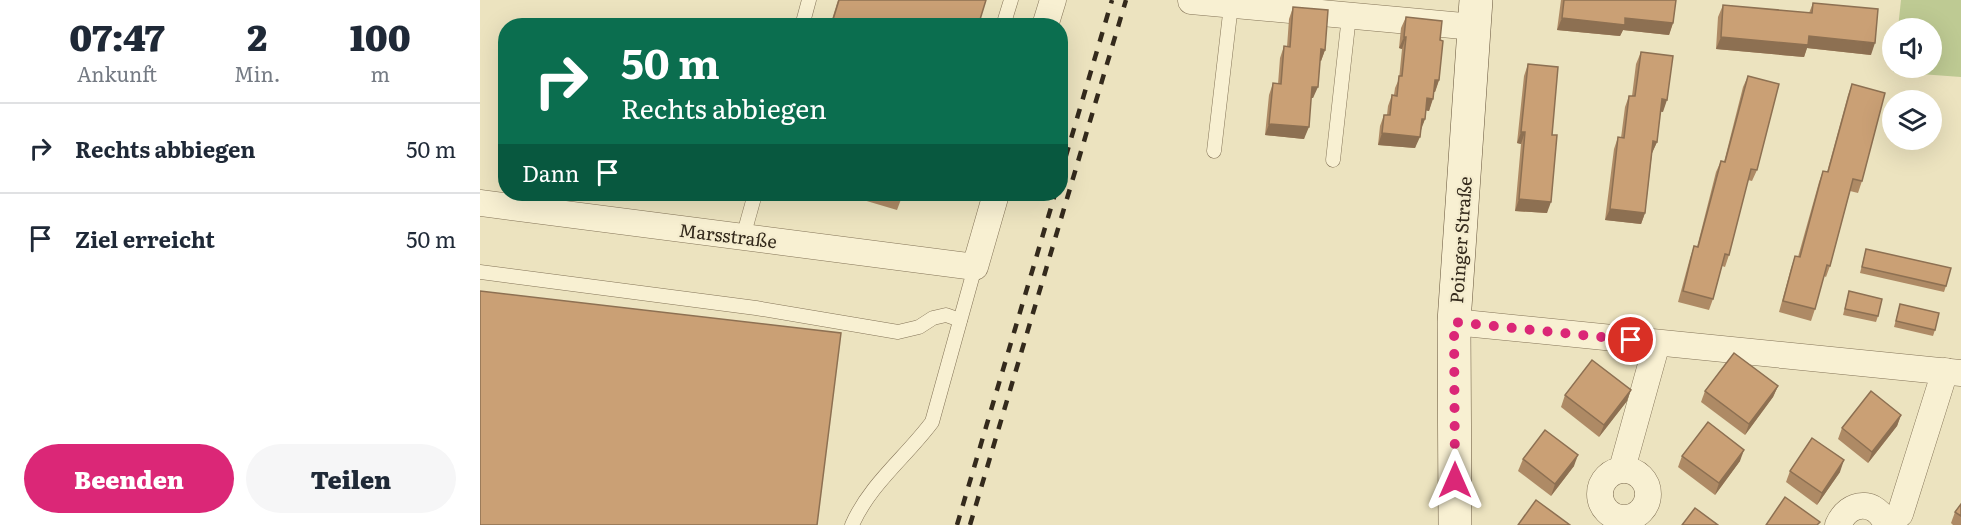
<!DOCTYPE html>
<html lang="de">
<head>
<meta charset="utf-8">
<style>
  :root { --surface:#fff; --page:#f6f6f7; --text:#1f2937; --muted:#747a83; --line:#e0e1e3; --accent:#db2777 }
  body { margin:0; font-family:Literata,serif; background:var(--page); color:var(--text); height:100vh; display:flex; flex-direction:column; font-size:22px; white-space:nowrap }
  * { box-sizing:border-box; margin:0 }
  p { font-size:20px; color:var(--muted) }
  .icon { flex:none; width:33px; height:33px; fill:none; stroke:currentColor; stroke-width:2; stroke-linecap:round; stroke-linejoin:round }
  .map { position:relative; flex:1; overflow:hidden }
  .panel { display:flex; flex-direction:column; background:var(--surface); width:480px }
  .panel>* { flex:none }
  .banner { position:absolute; left:18px; top:18px; width:570px; height:183px; border-radius:24px; box-shadow:0 6px 24px #0002; background:#0b6e4f; color:#fff; overflow:hidden }
  .tools { position:absolute; left:1402px; top:18px; display:grid; gap:12px }
  .tools a { display:grid; place-items:center; width:60px; height:60px; border-radius:50%; background:var(--surface); box-shadow:0 6px 24px #0002; font-size:30px }
  .pin { position:absolute; display:grid; place-items:center; width:51px; height:51px; color:#fff; margin:-26px; border:3px solid #fff; border-radius:50%; box-shadow:0 2px 6px #0007 }
  .me { position:absolute; width:66px; margin:-33px; rotate:0deg; stroke-linejoin:round; filter:drop-shadow(0 0 4px #0008) }
  .turn { display:flex; align-items:center; gap:21px; height:126px; padding:0 24px; font-size:27px }
  .turn .icon { width:78px; height:78px; stroke-width:2.5 }
  .turn b { display:block; font-size:42px; line-height:51px }
  .then { display:flex; align-items:center; height:57px; padding:0 24px; background:#0003; gap:12px; font-size:22px }
  .eta { display:flex; justify-content:space-evenly; align-items:center; height:102px; text-align:center }
  .eta b { font-size:36px; font-weight:800; line-height:42px }
  .primary-button { display:flex; gap:12px; margin-top:auto; padding:12px 24px }
  .primary-button a { flex:1; height:69px; border-radius:36px; background:var(--accent); color:#fff; font-size:24px; font-weight:800; line-height:69px; text-align:center }
  .primary-button a+a { background:var(--page); color:var(--text) }
  ul { padding:0; list-style:none }
  li { display:flex; align-items:center; gap:18px; height:90px; padding:0 24px; border-top:2px solid var(--line) }
  li div { flex:1 }
  li b { display:block; font-size:22px }
  li em { font-style:normal }
  main { display:flex; flex:1; min-height:0 }
  .map>svg:first-child { display:block }
</style>
</head>
<body>
<main>
<section class="panel">
<div class="eta">
<div><b>07:47</b><p>Ankunft</p></div>
<div><b>2</b><p>Min.</p></div>
<div><b>100</b><p>m</p></div>
</div>
<ul>
<li><svg class="icon" aria-label="right" viewBox="0 0 24 24"><path d="M7 20v-9h11M14 6l5 5-5 5"/></svg><div><b>Rechts abbiegen</b></div><em>50 m</em></li>
<li><svg class="icon" aria-label="arrive" viewBox="0 0 24 24"><path d="M6 21V4h12l-3 4 3 4H6"/></svg><div><b>Ziel erreicht</b></div><em>50 m</em></li>
</ul>
<div class="primary-button"><a>Beenden</a><a>Teilen</a></div>
</section>
<div class="map">
<svg width="1481" height="525" viewBox="0 0 1481 525">
  <rect width="100%" height="100%" fill="#ece3bf"/>
  <path fill="#beca93" d="M1421,0H1481V77L1413,72L1414,68H1452V28H1418Z"/>
  <g fill="none" stroke-linecap="round" stroke-linejoin="round">
    <g stroke="#847458" stroke-width="15">
      <g id="lane">
        <path d="M322,26L329,0"/>
        <path d="M523,26L531,0"/>
        <path d="M734,151L751,5"/>
        <path d="M853,160L869,16"/>
        <path d="M263,237L275,194"/>
        <path d="M0,272L276,308L418,332L439,327L453,318L466,315L480,320"/>
        <path d="M372,525C390,484 426,457 452,422L495,267"/>
        <path d="M1148,525L1155,516"/>
      </g>
    </g>
    <g stroke="#847458" stroke-width="27">
      <g id="street">
        <path d="M711,1L994,27"/>
        <path d="M565,26L573,0"/>
        <path d="M0,203L495,267L516,194"/>
        <path d="M974,322L1481,373"/>
        <path d="M1142,469L1177,343"/>
        <circle cx="1144" cy="494" r="24"/>
        <path d="M1407,524L1420,514L1465,371"/>
        <path d="M1358,525C1369,500 1396,499 1407,525"/>
      </g>
    </g>
    <g stroke="#66543b" stroke-width="34">
      <path id="secondary" d="M975,525L974,322L996,0"/>
    </g>
    <use href="#lane" stroke="#f8f0d2" stroke-width="14"/>
    <use href="#street" stroke="#f8f0d2" stroke-width="26"/>
    <use href="#secondary" stroke="#f8f0d2" stroke-width="33"/>
    <g stroke="#342a1c" stroke-width="4.5" stroke-dasharray="10 10" stroke-linecap="butt">
      <path d="M580,176L632,0"/>
      <path d="M477,525L575,194"/>
      <path d="M490,525L646,0"/>
    </g>
  </g>
  <g fill="#ae8a65">
    <path d="M358,0H506L498,26H350Z"/>
    <path d="M1081,0H1196L1193,23L1189,35L1143,30L1140,36L1077,30Z"/>
    <path d="M1333,3L1391,55L1327,48L1324,57L1236,49L1238,17L1243,5L1329,13Z"/>
    <path d="M813,7L845,50L841,61H840L833,98H831L824,139L785,135L789,95L793,83L798,84L800,58L804,46L807,47L809,19Z"/>
    <path d="M926,17L960,40L959,80L955,92H954L949,111L946,110L945,119L940,130L935,148L898,145L900,126L904,115H907L908,106L912,95H914L915,88L919,79L922,49L919,48L921,28Z"/>
    <path d="M1161,52L1183,112L1180,111L1177,142L1172,153L1165,213L1161,224L1125,220L1134,149L1138,137L1141,138L1145,107L1149,96H1152L1156,64Z"/>
    <path d="M1048,64L1072,135L1067,213L1035,211L1041,144L1037,143L1044,76Z"/>
    <path d="M1268,76L1277,170L1272,181L1268,180L1249,255L1245,267L1242,266L1233,299L1229,310L1198,302L1210,258L1214,246L1217,247L1236,172L1241,161L1244,162L1263,87Z"/>
    <path d="M1372,84L1382,181L1378,193L1370,191L1350,266L1346,277L1344,276L1335,309L1331,321L1299,312L1311,268L1315,256L1318,257L1339,182L1343,171L1347,172L1368,95Z"/>
    <path d="M363,194H423L417,210Z"/>
    <path d="M1386,249L1466,286L1464,292L1380,273Z"/>
    <path d="M1369,291L1398,316L1396,322L1363,315Z"/>
    <path d="M1420,304L1455,330L1453,336L1414,327Z"/>
    <path d="M1298,386L1293,397L1265,435L1221,402L1225,391Z"/>
    <path d="M1085,395L1147,401L1119,437L1081,407Z"/>
    <path d="M1421,415L1417,426L1388,463L1358,439L1362,428Z"/>
    <path d="M1202,456L1260,461L1235,495L1198,467Z"/>
    <path d="M1043,459L1094,466L1071,496L1038,471Z"/>
    <path d="M1310,471L1360,472L1337,505L1306,482Z"/>
    <path d="M1481,504V525H1473L1471,523L1475,512Z"/>
  </g>
  <g fill="#8d7052">
    <path d="M1082,18H1145L1193,23L1189,35L1143,30L1140,36L1077,30Z"/>
    <path d="M1329,36L1395,43L1391,55L1327,48L1324,57L1236,49L1241,37Z"/>
    <path d="M924,37H926L922,49L919,48Z"/>
    <path d="M841,49L845,50L841,61H837Z"/>
    <path d="M955,80H959L955,92L951,91Z"/>
    <path d="M832,87H838L833,98H828Z"/>
    <path d="M947,98L953,99L949,111L943,110Z"/>
    <path d="M1182,99L1187,100L1183,112L1177,111Z"/>
    <path d="M942,119H945L941,130H937Z"/>
    <path d="M789,124L829,127L824,139L785,135Z"/>
    <path d="M1041,132H1045L1041,144L1037,143Z"/>
    <path d="M902,133L940,137L935,148L898,145Z"/>
    <path d="M1173,141L1177,142L1172,153H1169Z"/>
    <path d="M1039,199L1071,202L1067,213L1035,211Z"/>
    <path d="M1130,209L1165,213L1161,224L1125,220Z"/>
    <path d="M1298,386L1293,397L1265,435L1269,424Z"/>
    <path d="M1151,390L1147,401L1119,437L1124,425Z"/>
    <path d="M1421,415L1417,426L1388,463L1392,452Z"/>
    <path d="M1264,450L1260,461L1235,495L1239,483Z"/>
    <path d="M1098,455L1094,466L1071,496L1075,484Z"/>
    <path d="M1364,460L1360,472L1337,505L1342,493Z"/>
  </g>
  <g fill="#caa075" stroke="#8d7052" stroke-width="1.5">
    <path d="M359,0H506L498,26H351Z"/>
    <path d="M1084,0H1196L1193,23L1145,18V25L1082,18Z"/>
    <path d="M1333,3L1398,9L1395,43L1329,36L1328,45L1241,37L1243,5L1332,13Z"/>
    <path d="M813,7L848,10L845,50L841,49L838,87H832L829,127L789,124L793,83L801,84L804,46L810,47Z"/>
    <path d="M926,17L962,21L960,40L963,41L959,80H955L953,99L947,98L945,119H942L940,137L902,133L904,115H910L912,95L917,96L919,76H922L926,37H924Z"/>
    <path d="M1161,52L1193,56L1187,100L1182,99L1177,142L1173,141L1165,213L1130,209L1138,137L1144,138L1149,96H1155Z"/>
    <path d="M1048,64L1078,67L1072,135H1077L1071,202L1039,199L1045,132H1041Z"/>
    <path d="M1268,76L1299,84L1277,170L1271,169L1249,255L1245,254L1233,299L1203,291L1214,246L1218,247L1241,161L1245,162Z"/>
    <path d="M1372,84L1405,93L1382,181L1373,179L1350,266L1347,265L1335,309L1303,301L1315,256L1320,257L1343,171L1348,172Z"/>
    <path d="M1386,249L1471,268L1466,286L1382,267Z"/>
    <path d="M0,291L361,333L337,525H0Z"/>
    <path d="M1369,291L1402,299L1398,316L1365,309Z"/>
    <path d="M1420,304L1459,313L1455,330L1416,321Z"/>
    <path d="M1254,353L1298,386L1269,424L1225,391Z"/>
    <path d="M1112,360L1151,390L1124,425L1085,395Z"/>
    <path d="M1391,391L1421,415L1392,452L1362,428Z"/>
    <path d="M1228,422L1264,450L1239,483L1202,456Z"/>
    <path d="M1065,430L1098,455L1075,484L1043,459Z"/>
    <path d="M1332,438L1364,460L1342,493L1310,471Z"/>
    <path d="M1305,497L1340,522L1337,525H1286Z"/>
    <path d="M1056,500L1090,525H1038Z"/>
    <path d="M1481,504V516L1475,512Z"/>
    <path d="M1215,508L1238,525H1202Z"/>
  </g>
  <g fill="none" stroke-linecap="round" stroke-linejoin="round">
    <path stroke="#db2777" stroke-width="10" stroke-dasharray="0 18" d="M975,480L974,322L1151,340"/>
  </g>
  <g text-anchor="middle" dominant-baseline="central" stroke-width="4.5" stroke-linejoin="round" paint-order="stroke">
    <g font-size="18" fill="#342a1c" stroke="#f4ecce">
      <text transform="translate(248 235) rotate(7)">Marsstraße</text>
      <text transform="translate(980 240) rotate(-86)">Poinger Straße</text>
    </g>
  </g>
</svg>
<div class="tools">
<a><svg class="icon" aria-label="sound" viewBox="0 0 24 24"><path d="M4 9h4l5-4v14l-5-4H4zM17 9q2 3 0 6"/></svg></a>
<a><svg class="icon" aria-label="layers" viewBox="0 0 24 24"><path d="M12 4l9 5-9 5-9-5zM3 14l9 5 9-5"/></svg></a>
</div>
<div class="pin" style="left:1151px;top:340px;background:#d93025"><svg class="icon" aria-label="arrive" viewBox="0 0 24 24"><path d="M6 21V4h12l-3 4 3 4H6"/></svg></div>
<svg class="me" style="left:975px;top:480px" viewBox="-20 -20 40 40"><path d="M0-17L14 15 0 8-14 15z" fill="#db2777" stroke="#fff" stroke-width="4"/></svg>
<div class="banner">
<div class="turn"><svg class="icon" aria-label="right" viewBox="0 0 24 24"><path d="M7 20v-9h11M14 6l5 5-5 5"/></svg><div><b>50 m</b>Rechts abbiegen</div></div>
<div class="then">Dann<svg class="icon" aria-label="arrive" viewBox="0 0 24 24"><path d="M6 21V4h12l-3 4 3 4H6"/></svg></div>
</div>
</div>
</main>
</body>
</html>
